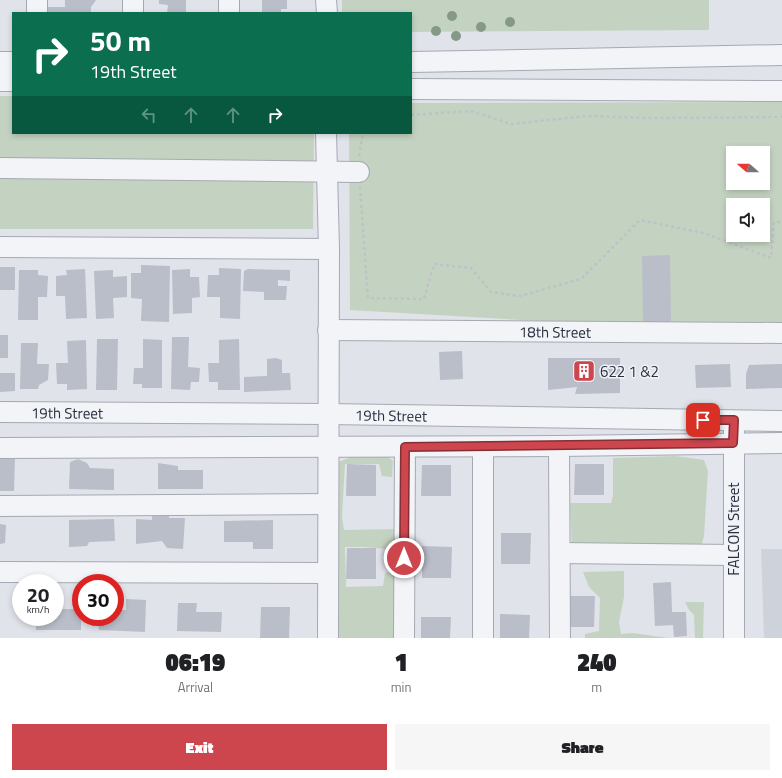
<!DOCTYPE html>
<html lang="en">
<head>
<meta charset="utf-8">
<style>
  :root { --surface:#fff; --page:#f6f6f6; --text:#202124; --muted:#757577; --accent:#cd464e }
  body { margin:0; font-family:"Titillium Web",sans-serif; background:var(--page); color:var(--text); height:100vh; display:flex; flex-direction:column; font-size:15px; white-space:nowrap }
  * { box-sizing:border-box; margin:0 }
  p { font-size:13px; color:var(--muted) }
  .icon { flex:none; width:22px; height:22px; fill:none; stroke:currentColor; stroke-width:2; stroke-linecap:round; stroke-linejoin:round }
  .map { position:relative; height:638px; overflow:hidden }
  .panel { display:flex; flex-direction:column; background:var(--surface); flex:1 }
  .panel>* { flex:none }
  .hud { position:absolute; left:12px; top:12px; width:400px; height:122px; border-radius:0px; box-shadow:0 2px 6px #0003; background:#0b6e4f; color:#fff; overflow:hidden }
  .needle { width:26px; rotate:290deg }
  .fabs { position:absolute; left:726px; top:146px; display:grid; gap:8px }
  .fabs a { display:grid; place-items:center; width:44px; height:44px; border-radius:0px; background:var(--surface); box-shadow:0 2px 6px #0003; font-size:20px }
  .speed { position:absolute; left:12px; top:574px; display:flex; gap:8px; font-size:20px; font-weight:700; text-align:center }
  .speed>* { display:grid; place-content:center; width:52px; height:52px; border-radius:50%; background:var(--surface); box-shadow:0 2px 6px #0003; line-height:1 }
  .speed small { font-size:10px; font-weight:400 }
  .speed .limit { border:6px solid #d22; background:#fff; color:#111 }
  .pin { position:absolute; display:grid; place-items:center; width:34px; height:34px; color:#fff; margin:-17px; border-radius:8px; box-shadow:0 2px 6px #0006 }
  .me { position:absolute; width:44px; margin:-22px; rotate:0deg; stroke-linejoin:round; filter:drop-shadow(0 0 3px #0008) }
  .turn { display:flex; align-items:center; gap:14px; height:84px; padding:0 12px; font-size:18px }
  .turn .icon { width:52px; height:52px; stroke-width:2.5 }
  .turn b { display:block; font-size:28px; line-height:34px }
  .lanes { display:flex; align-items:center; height:38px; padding:0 12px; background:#0003; justify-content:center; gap:20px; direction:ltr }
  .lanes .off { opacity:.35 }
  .eta { display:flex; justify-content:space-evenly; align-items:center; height:68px; text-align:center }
  .eta b { font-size:24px; font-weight:800; line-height:28px }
  .cta { display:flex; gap:8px; margin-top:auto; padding:8px 12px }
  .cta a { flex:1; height:46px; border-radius:0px; background:var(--accent); color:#fff; font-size:16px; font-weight:800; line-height:46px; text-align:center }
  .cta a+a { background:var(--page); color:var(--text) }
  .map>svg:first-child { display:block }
</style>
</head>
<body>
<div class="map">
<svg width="782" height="638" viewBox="0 0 782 638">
  <rect width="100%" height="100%" fill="#e0e3e9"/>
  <path fill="#ced2db" d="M761,549H782V638H764Z"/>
  <g fill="#c4d3c1" fill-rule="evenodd">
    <path d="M342,0H709V30L411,32V13H342Z"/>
    <path d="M0,96H13V133H314L313,229H0Z"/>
    <path d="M782,102V326L642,327L350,310L349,133H411V103ZM733,153H763V183H733ZM733,205H763V235H733Z"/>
    <path d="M358,454L387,456L393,461L392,477L382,476L379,464H345L342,516L344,530L396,529V550L364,547H345L346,587L383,586L385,573L395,570L396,638H336V503L339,462Z"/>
    <path d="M675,456L704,460L708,471L704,536L701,547L572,549L570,503H611L613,496V458Z"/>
    <path d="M624,571V597L619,622L621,634L633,633L668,638H585V634L599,631L600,598L589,587L583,572Z"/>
    <path d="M685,602H704L703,638H695L694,615L689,610Z"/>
  </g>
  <g fill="#babec9">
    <path d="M65,0H96L91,7V13H44V7H65Z"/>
    <path d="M159,0H186V13H167L168,5L159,4Z"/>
    <path d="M262,0H287V9H281V13H262Z"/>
    <path d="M670,255L671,322H643L642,256Z"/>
    <path d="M141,265L170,266L169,322L141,321L142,299L131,298V273H141Z"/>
    <rect x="0" y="267" width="15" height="23"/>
    <path d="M219,268L241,269L240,319L220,318V297H207L208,275H219Z"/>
    <path d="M85,269L87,318L66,319L65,296H56V276L67,275L66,270Z"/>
    <path d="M190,269V277H199L200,297L192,298V313L173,314L172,270Z"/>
    <path d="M248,269L290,270V281L278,280V286H287L286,300H264V292L243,291L244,271Z"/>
    <path d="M19,270H38V275L48,276L47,297H38V320H18Z"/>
    <path d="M113,270V277L127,276V297L113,298L114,318L96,319L94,271Z"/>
    <rect x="0" y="335" width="8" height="23"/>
    <path d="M172,337H189L188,367L200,368L199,382H191L190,390L171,389Z"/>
    <path d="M97,339H118L117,390H96Z"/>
    <path d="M143,339L162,340V388H142V384H133L134,368H143Z"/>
    <path d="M239,339L240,390H218V382H209L208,363H219V340Z"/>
    <path d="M86,340L87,389L67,390V384H57L56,363H68L67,341Z"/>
    <path d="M21,343H38L37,364H49L48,380L39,385L38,389H20Z"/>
    <path d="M462,351L463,379L440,380L439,352Z"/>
    <path d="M276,358L282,360V373H290L291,390L244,392V377L267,376V359Z"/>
    <path d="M548,358H620V393L575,394L577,387L548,390Z"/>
    <path d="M730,364L731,387L696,388L695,365Z"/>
    <path d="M782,364V388L746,389V374L749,365Z"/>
    <path d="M0,373H15V391L0,392Z"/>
    <path d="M0,459H15L14,491H0Z"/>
    <path d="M78,459L87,463L90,468L114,469V490L69,489L70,462Z"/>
    <path d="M158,463L178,466V470H203V489H158Z"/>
    <path d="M347,464L376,465V496H346Z"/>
    <path d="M575,464H604V495H574Z"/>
    <path d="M422,465H451V496H421Z"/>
    <path d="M152,514L169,515V518H185L183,549L167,548L162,541L136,544V519L152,520Z"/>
    <path d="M114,519L115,541L89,542L87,546L69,547V520Z"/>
    <path d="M273,520V549H253V542H224V521Z"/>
    <path d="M0,524L6,525L5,543L0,544Z"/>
    <path d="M501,533H531L530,564H501Z"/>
    <path d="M422,546L452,547L451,578H422Z"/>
    <path d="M347,548H376V579H346Z"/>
    <path d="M671,582L672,612H686L687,636L674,637L673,625L655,626L653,583Z"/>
    <path d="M565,596H595L594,627H565Z"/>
    <path d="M126,599L146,600L145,632L99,630L97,617H115V610H126Z"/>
    <path d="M178,603H197L196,612H222L221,632L177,631Z"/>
    <path d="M55,605L57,609H81V630H36V617H55Z"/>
    <path d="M261,607H290L289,638H260Z"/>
    <path d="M500,614L530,615L529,638H500Z"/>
    <path d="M421,617H451L450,638H421Z"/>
  </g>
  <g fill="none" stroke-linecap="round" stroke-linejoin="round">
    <g stroke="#a5a9b3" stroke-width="22">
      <g id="minor">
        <path d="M326,0L327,13"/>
        <path d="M37,13V0"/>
        <path d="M133,13V0"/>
        <path d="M229,13V0"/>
        <path d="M0,62H13"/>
        <path d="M411,62L782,55"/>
        <path d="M0,81H13"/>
        <path d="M411,89L782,91"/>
        <path d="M326,133L329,249L328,638"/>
        <path d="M0,168L359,172"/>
        <path d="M0,247L329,249"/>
        <path id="s1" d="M328,330L782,333"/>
        <path id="s2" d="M0,412L328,414L782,421"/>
        <path d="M559,446L560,638"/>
        <path d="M0,448L559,446L782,443"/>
        <path d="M0,506L328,504"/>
        <path d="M560,553L732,555"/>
        <path d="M0,572L328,573"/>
        <path d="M404,638L405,447"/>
        <path d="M483,638V447"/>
        <path d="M734,638V430"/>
      </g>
    </g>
    <g stroke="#bec1c7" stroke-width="2.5" stroke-dasharray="3 3" stroke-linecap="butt">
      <path d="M411,115L471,111L511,124L587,116L653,118L782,117"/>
      <path d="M359,156L363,133"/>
      <path d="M360,187L368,298L424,299L434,264L471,268L491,292L520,296L581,279L640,220L704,233L771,258L774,222H782"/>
    </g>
    <use href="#minor" stroke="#f3f4f7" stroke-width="20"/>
  </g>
  <g fill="#859987">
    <circle cx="452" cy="16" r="5"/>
    <circle cx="510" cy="22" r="5"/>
    <circle cx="481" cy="27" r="5"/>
    <circle cx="436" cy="31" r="5"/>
    <circle cx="456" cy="36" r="5"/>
  </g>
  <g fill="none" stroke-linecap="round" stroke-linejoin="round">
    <g stroke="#852e33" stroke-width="10">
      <path id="route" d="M404,558L405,447L733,443L734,420H703"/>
    </g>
    <use href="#route" stroke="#cd464e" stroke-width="7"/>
  </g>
  <defs>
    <g id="building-square" transform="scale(1.15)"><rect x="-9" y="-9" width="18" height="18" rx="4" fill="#cd464e" stroke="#f0f2f6"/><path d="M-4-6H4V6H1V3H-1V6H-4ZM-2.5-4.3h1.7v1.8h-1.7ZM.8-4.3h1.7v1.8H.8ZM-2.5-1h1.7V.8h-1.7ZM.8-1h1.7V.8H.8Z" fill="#fff"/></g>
  </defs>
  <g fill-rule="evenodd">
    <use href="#building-square" x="584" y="371"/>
  </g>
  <g text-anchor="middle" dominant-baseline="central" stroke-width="3" stroke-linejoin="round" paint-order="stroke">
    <g font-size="15" fill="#292f40" stroke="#f0f2f6">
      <text stroke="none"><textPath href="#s1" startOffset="227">18th Street</textPath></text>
      <text stroke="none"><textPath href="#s2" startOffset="67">19th Street</textPath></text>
      <text stroke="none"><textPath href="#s2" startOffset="391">19th Street</textPath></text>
      <text transform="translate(733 529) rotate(-90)">FALCON Street</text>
    </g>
    <g font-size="15" fill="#292f40" stroke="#f0f2f6" text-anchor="start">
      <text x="600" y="371">622 1 &amp;2</text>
    </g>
  </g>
</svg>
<div class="fabs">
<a><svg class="needle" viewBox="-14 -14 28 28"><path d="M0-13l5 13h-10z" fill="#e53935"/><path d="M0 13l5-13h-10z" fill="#757577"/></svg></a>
<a><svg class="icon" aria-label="sound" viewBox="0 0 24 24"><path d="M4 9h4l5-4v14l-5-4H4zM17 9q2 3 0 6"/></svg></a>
</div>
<div class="speed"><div>20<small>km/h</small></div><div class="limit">30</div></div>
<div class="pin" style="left:703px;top:420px;background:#d93025"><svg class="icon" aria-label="arrive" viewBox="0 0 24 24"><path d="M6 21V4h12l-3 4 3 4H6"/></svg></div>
<svg class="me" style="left:404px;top:558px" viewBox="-20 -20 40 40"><circle r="17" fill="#cd464e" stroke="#fff" stroke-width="3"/><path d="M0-11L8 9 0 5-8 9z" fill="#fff"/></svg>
<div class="hud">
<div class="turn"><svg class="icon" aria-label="right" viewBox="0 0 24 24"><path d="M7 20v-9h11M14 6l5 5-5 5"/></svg><div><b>50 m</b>19th Street</div></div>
<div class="lanes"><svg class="icon off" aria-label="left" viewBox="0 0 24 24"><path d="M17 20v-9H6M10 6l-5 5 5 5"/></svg><svg class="icon off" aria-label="ahead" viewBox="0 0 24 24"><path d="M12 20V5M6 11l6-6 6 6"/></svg><svg class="icon off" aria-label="ahead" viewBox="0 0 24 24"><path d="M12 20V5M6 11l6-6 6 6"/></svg><svg class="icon" aria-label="right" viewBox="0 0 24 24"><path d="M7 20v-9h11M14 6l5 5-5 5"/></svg></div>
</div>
</div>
<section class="panel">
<div class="eta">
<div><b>06:19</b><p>Arrival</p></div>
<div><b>1</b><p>min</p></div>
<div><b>240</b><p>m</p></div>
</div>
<div class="cta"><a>Exit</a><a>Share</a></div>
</section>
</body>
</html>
